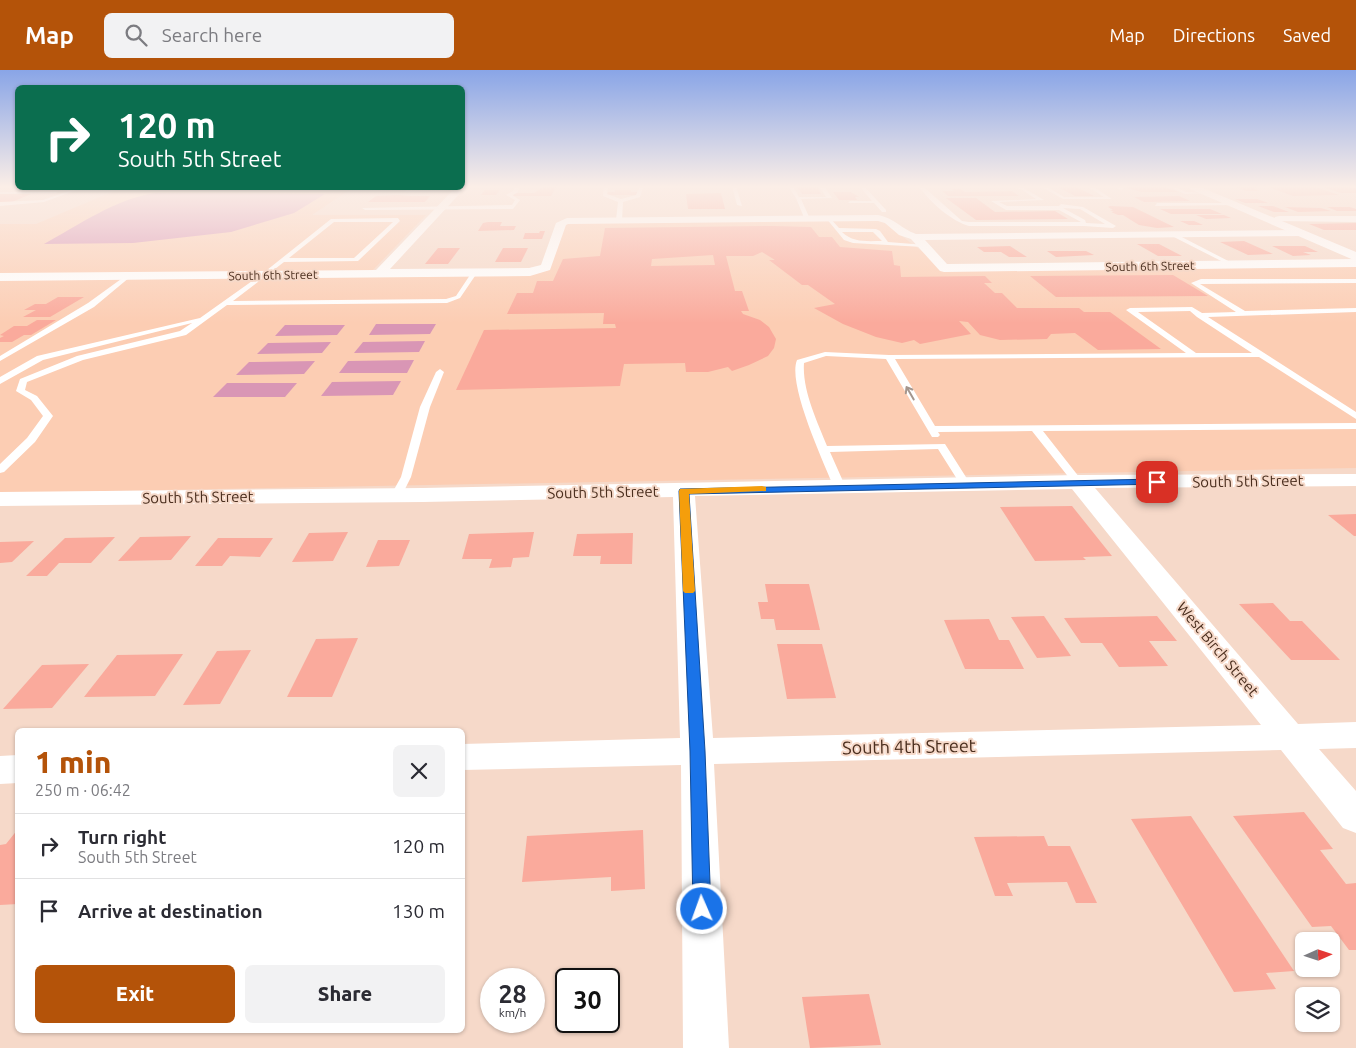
<!DOCTYPE html>
<html lang="en">
<head>
<meta charset="utf-8">
<style>
  :root { --surface:#fff; --page:#f2f2f3; --text:#2b2b33; --muted:#7c7c81; --line:#e1e1e2; --accent:#b45309 }
  body { margin:0; font-family:Ubuntu,sans-serif; background:var(--page); color:var(--text); height:100vh; display:flex; flex-direction:column; font-size:19px; white-space:nowrap }
  * { box-sizing:border-box; margin:0 }
  p { font-size:16px; color:var(--muted) }
  .icon { flex:none; width:28px; height:28px; fill:none; stroke:currentColor; stroke-width:2; stroke-linecap:round; stroke-linejoin:round }
  .map { position:relative; flex:1; overflow:hidden }
  .sheet { position:absolute; left:15px; top:658px; width:450px; height:305px; display:flex; flex-direction:column; background:var(--surface); border-radius:8px; box-shadow:0 1px 4px #0004 }
  .sheet>* { flex:none }
  .guide { position:absolute; left:15px; top:15px; width:450px; height:105px; border-radius:8px; box-shadow:0 1px 4px #0004; background:#0b6e4f; color:#fff; overflow:hidden }
  .needle { width:32px; rotate:87deg }
  .fabs { position:absolute; left:1295px; top:862px; display:grid; gap:10px }
  .fabs a { display:grid; place-items:center; width:45px; height:45px; border-radius:8px; background:var(--surface); box-shadow:0 1px 4px #0004; font-size:25px }
  .speed { position:absolute; left:480px; top:898px; display:flex; gap:10px; font-size:25px; font-weight:700; text-align:center }
  .speed>* { display:grid; place-content:center; width:65px; height:65px; border-radius:50%; background:var(--surface); box-shadow:0 1px 4px #0004; line-height:1 }
  .speed small { font-size:12px; font-weight:400 }
  .speed .limit { border:2px solid #111; border-radius:8px; background:#fff; color:#111 }
  .pin { position:absolute; display:grid; place-items:center; width:42px; height:42px; color:#fff; margin:-21px; border-radius:10px; box-shadow:0 2px 8px #0006 }
  .me { position:absolute; width:55px; margin:-28px; rotate:358deg; stroke-linejoin:round; filter:drop-shadow(0 0 4px #0008) }
  .turn { display:flex; align-items:center; gap:18px; height:105px; padding:0 20px; font-size:22px }
  .turn .icon { width:65px; height:65px; stroke-width:2.5 }
  .turn b { display:block; font-size:35px; line-height:42px }
  .round { display:grid; place-items:center; flex:none; width:52px; height:52px; border-radius:8px; background:var(--page) }
  .headline { display:flex; align-items:center; justify-content:space-between; height:85px; padding:0 20px }
  h1 { font-size:30px; font-weight:800; line-height:38px; color:var(--accent) }
  .button { display:flex; gap:10px; margin-top:auto; padding:10px 20px }
  .button a { flex:1; height:58px; border-radius:8px; background:var(--accent); color:#fff; font-size:20px; font-weight:800; line-height:58px; text-align:center }
  .button a+a { background:var(--page); color:var(--text) }
  ul { padding:0; list-style:none }
  li { display:flex; align-items:center; gap:15px; height:65px; padding:0 20px; border-top:1px solid var(--line) }
  li div { flex:1 }
  li b { display:block; font-size:19px }
  li em { font-style:normal }
  header { display:flex; align-items:center; gap:30px; box-sizing:border-box; height:70px; padding:0 25px; background:var(--accent); color:#fff }
  header strong { font-size:24px }
  nav { display:flex; gap:28px; margin-inline-start:auto; font-size:18px }
  .search { width:350px; height:45px; background:var(--page); display:flex; align-items:center; gap:12px; box-sizing:border-box; padding:0 18px; border-radius:8px; color:var(--muted); font-size:19px }
  .map>svg:first-child { display:block }
</style>
</head>
<body>
<header>
<strong>Map</strong>
<div class="search"><svg class="icon" aria-label="search" viewBox="0 0 24 24"><circle cx="10" cy="10" r="6"/><path d="M15 15l6 6"/></svg>Search here</div>
<nav><a>Map</a><a>Directions</a><a>Saved</a></nav>
</header>
<div class="map">
<svg width="1356" height="978" viewBox="0 0 1356 978">
  <rect width="100%" height="100%" fill="#f6d9c9"/>
  <path fill="#fccdb3" d="M121,118H352L312,145H426L372,201L530,202L546,197L567,151L878,148L944,198L1356,193V398L0,423V154H36Z"/>
  <g fill="#d996b5">
    <path d="M155,123L325,124L294,143L231,162L133,173L44,174C79,155 115,129 155,123Z"/>
    <path d="M376,254H436L430,264L369,265Z"/>
    <path d="M285,255H345L337,265L275,266Z"/>
    <path d="M425,271L419,282L354,283L363,272Z"/>
    <path d="M331,272L322,283L257,284L268,273Z"/>
    <path d="M414,290L407,303H339L348,291Z"/>
    <path d="M315,291L304,304L236,305L249,292Z"/>
    <path d="M401,311L393,325L321,326L332,312Z"/>
    <path d="M227,313H297L285,327H213Z"/>
  </g>
  <g fill="#faaa9c" fill-rule="evenodd">
    <path d="M796,116H817L821,124H802Z"/>
    <path d="M1056,116H1075L1094,126H1075Z"/>
    <path d="M1253,116L1257,118H1253L1259,121H1246L1235,117Z"/>
    <path d="M1313,116L1339,125L1293,126L1268,117Z"/>
    <path d="M1334,116L1356,118V123H1341L1322,117Z"/>
    <path d="M543,117H556L551,126H513L515,123H534Z"/>
    <path d="M1124,117H1165L1178,122H1141Z"/>
    <path d="M951,119H961L965,122L1012,121L1019,126H948L942,121H954Z"/>
    <path d="M485,120H500L496,125H481Z"/>
    <path d="M615,120H631V122H638V125H607L608,122H615Z"/>
    <path d="M833,122H851L859,127H855L857,130H839Z"/>
    <path d="M721,123L725,139H688L686,124Z"/>
    <path d="M0,124H31L12,132H0Z"/>
    <path d="M399,125L409,126H430L425,132H368L376,126Z"/>
    <path d="M1179,126L1190,131L1144,132L1134,127Z"/>
    <path d="M946,128H976L995,142L1055,141L1068,149L976,150Z"/>
    <path d="M1235,129H1257L1268,133H1245Z"/>
    <path d="M1110,136L1133,137L1174,157L1157,158L1139,155L1123,145H1118L1111,142H1114L1110,140H1113L1108,137Z"/>
    <path d="M1258,136H1273L1289,142H1274Z"/>
    <path d="M1285,137L1321,138L1331,141L1298,142Z"/>
    <path d="M1327,137H1350L1356,139V141H1337Z"/>
    <path d="M1160,139H1210L1222,144H1171Z"/>
    <path d="M1196,145H1224L1231,148L1206,149Z"/>
    <path d="M1180,151H1194L1203,155H1189Z"/>
    <path d="M488,152H502L500,156H516L514,160L478,161L483,153Z"/>
    <path d="M1356,153V160H1324L1309,154Z"/>
    <path d="M772,156L811,157L819,167H832L840,177L892,181L894,195L900,196L901,207L985,206L992,213H984L995,223H1002L1017,238H1079L1084,242H1110L1161,279L1098,280L1075,263L1051,264L1047,269L1000,270L980,265L968,252L959,251L971,264L920,274L914,270L902,273L876,267L843,254L814,238L835,234L808,215H802L769,190H775L762,182L753,186H726L735,221H742L749,241H741L743,244L760,250L769,257L776,269L774,278L768,286L749,295L732,301L728,297L708,302H686L685,293L624,294L620,316L456,320L484,260L616,258L615,254H603L604,243L507,244L517,223H533L537,211H553L563,189L600,186L605,158ZM713,185L715,195L651,196L652,189Z"/>
    <path d="M540,161H545L542,169H523L525,163H539Z"/>
    <path d="M1244,171L1273,184L1248,185L1220,172Z"/>
    <path d="M1137,174H1159L1182,186H1158Z"/>
    <path d="M1010,176L1027,187H1009L1001,182H984L977,177Z"/>
    <path d="M1272,176H1305L1318,182H1303L1311,185L1293,186Z"/>
    <path d="M438,178H460L448,194H425Z"/>
    <path d="M503,178H528L521,192H495Z"/>
    <path d="M1047,181H1086L1094,185L1056,187Z"/>
    <path d="M1173,205L1208,226L1056,227L1030,206Z"/>
    <path d="M58,227H84L50,247H23L36,240H24L35,234H46Z"/>
    <path d="M37,250H56L31,265H24L12,272H0V268L4,266L0,265L14,256H27Z"/>
    <path d="M1072,436L1112,486L1083,487L1086,490L1035,491L1000,437Z"/>
    <path d="M1356,444V466H1354L1328,445Z"/>
    <path d="M348,462L333,491L292,492L309,463Z"/>
    <path d="M534,462L529,487L513,488L511,497L489,498L492,489H462L469,464Z"/>
    <path d="M633,463L632,494H600L601,486H573L577,464Z"/>
    <path d="M191,466L171,490L118,491L140,467Z"/>
    <path d="M115,467L91,493H59L47,506H26L65,468Z"/>
    <path d="M218,468H273L260,487L230,486L222,496H195Z"/>
    <path d="M378,470H410L399,496L366,497Z"/>
    <path d="M34,471L12,492L0,493V472Z"/>
    <path d="M765,514H809L820,560H776L774,549H761L758,532H768Z"/>
    <path d="M1273,533L1290,551H1302L1340,590H1291L1239,534Z"/>
    <path d="M1044,546L1071,586L1037,588L1011,547Z"/>
    <path d="M1157,546L1177,571H1149L1168,596L1119,597L1102,573H1081L1064,548Z"/>
    <path d="M989,549L999,570H1009L1024,599H965L944,550Z"/>
    <path d="M358,568L332,627H287L316,569Z"/>
    <path d="M777,574H822L836,628L787,629Z"/>
    <path d="M251,580L220,634L183,635L217,581Z"/>
    <path d="M183,584L155,626L84,627L117,585Z"/>
    <path d="M89,594L52,638L3,639L42,595Z"/>
    <path d="M1304,742L1333,779L1320,780L1346,814L1356,813V880H1349L1331,856L1312,857L1233,746Z"/>
    <path d="M1191,746L1294,901L1266,903L1276,919L1234,922L1131,749Z"/>
    <path d="M18,759V834L0,835V775L6,774Z"/>
    <path d="M643,760L645,819L611,821V807L522,812L527,766Z"/>
    <path d="M1044,766L1048,776H1070L1097,833H1076L1067,812L1007,813L1013,826H995L974,767Z"/>
    <path d="M869,924L881,975L810,978L802,927Z"/>
  </g>
  <g fill="none" stroke-linecap="round" stroke-linejoin="round">
    <g fill="#fff" fill-rule="evenodd">
      <path d="M516,116H521L517,123L512,125L520,130L513,139L365,140L362,138L512,135L515,130L506,125L513,121Z"/>
      <path d="M604,116H608L607,124L621,129L636,125L640,116H644L640,127L623,132L622,150L619,152L616,150L618,132L603,126Z"/>
      <path d="M732,116H736L742,136L737,135Z"/>
      <path d="M788,116H793L799,127H826L819,116H824L832,128L801,129L810,149L805,150L796,128Z"/>
      <path d="M864,116L886,140V142H882L874,133H848L850,131H872L861,118L834,117Z"/>
      <path d="M919,116H1020L1044,130L999,132L1007,136H1059L1061,134L1083,137L1116,156L1113,158L1084,156H969C953,152 928,131 919,116ZM925,118H1015L1021,119L1036,129L991,131L1006,140H1059L1081,152H969L962,151ZM1063,138L1080,139L1105,154L1086,153L1085,150Z"/>
      <path d="M1040,116H1046L1064,127H1104L1086,116H1092L1112,129H1063Z"/>
      <path d="M1113,116H1119L1123,119L1119,120Z"/>
      <path d="M1167,116H1174L1186,122L1207,123L1185,124Z"/>
      <path d="M77,118H82L44,132L0,136V132L43,130Z"/>
      <path d="M406,120H457L459,121L404,122Z"/>
      <path d="M0,122H56L58,123L0,124Z"/>
      <path d="M1157,133H1232L1235,135L1155,136Z"/>
      <path d="M398,148L400,151L358,191L284,192L233,231L446,229L456,226L472,202H476L477,203L460,228L447,233L227,235L186,265L83,290L27,312L25,320L37,326L53,346L35,372L4,402L0,403V394L27,368L43,346L31,330L16,321L20,309L77,286L180,261L192,253L43,290L0,314V307L37,286L200,248L262,204L331,149ZM334,152H393L354,188H289Z"/>
      <path d="M826,148H830L839,158L876,159L880,161L888,172L926,175L923,177L853,173L844,170ZM842,162H873L882,171C868,171 853,173 842,162Z"/>
      <path d="M1170,163H1174L1236,195L1231,196L1170,165Z"/>
      <path d="M128,204L131,206L130,207L94,237L0,291V286L88,233Z"/>
      <path d="M1201,209H1356V213L1200,214L1245,241L1356,238V242L1208,247L1356,342V349L1259,287L895,289L935,356L1356,353V359L1043,361L1083,412L1078,415L1074,414L1032,361L938,362L940,365L938,367H932L886,289L826,286L804,293C802,320 817,351 827,376L945,374L971,415L966,418L962,417L938,379L830,382L846,418L840,421L834,418C824,393 787,314 797,290L825,282L889,285L1186,283L1126,240L1130,238L1192,237L1202,243L1236,242L1191,213ZM1190,241L1197,247L1252,283H1196L1138,242Z"/>
      <path d="M440,299L444,302L430,337L411,407L401,427H393L391,425L401,407L420,337L436,302Z"/>
    </g>
    <g fill="#fff" fill-rule="evenodd">
      <path d="M462,116L465,118L463,120L390,199L529,198L541,195L556,153L567,148L878,145C896,149 900,158 916,164L1301,160L1307,163L1301,166L925,170L947,194L1356,189V197L944,202L940,201L911,169L899,165L885,153L878,151L568,154L566,155L550,200L530,206L0,211V203L376,200L455,118Z"/>
      <path d="M1279,146H1356V152L1275,151L1274,149L1275,147Z"/>
      <path d="M1356,404V416L1095,418L1298,654L1356,652V678L1319,679L1356,721V763L1343,758L1281,680L714,694L729,978H683L681,695L462,700V674L680,668L673,427L423,432L0,436V422L423,418L1078,405ZM1072,419L1261,655L713,668L695,426Z"/>
      <path d="M18,685V713L0,714V686Z"/>
    </g>
    <path fill="#fff" fill-rule="evenodd" d="M1183,116H1198L1356,182V191Z"/>
  </g>
  <defs><path id="oneway-shaft" d="M-6 0H5M1.5-3L5.5 0L1.5 3" fill="none" stroke-width="1.6" stroke-linecap="round" stroke-linejoin="round" transform="scale(1.25)"/></defs>
  <use stroke="#a4968e" href="#oneway-shaft" transform="translate(910 323) rotate(-120)"/>
  <linearGradient id="sky" x2="0" y2="1"><stop stop-color="#89a5e7"/><stop offset="0.46" stop-color="#fbeee7"/><stop offset="1" stop-color="#fbeee7" stop-opacity="0"/></linearGradient>
  <rect width="1356" height="253" fill="url(#sky)"/>
  <path fill="#1a73e8" stroke="#114b97" d="M1157,409L1162,412L1161,414L689,424L705,681L711,839L708,845L702,848L695,845L693,839L690,681L679,421L680,419Z"/>
  <path fill="#f59e0b" d="M762,416L766,417V421L689,424L695,521L693,523H685L683,521L679,421L680,419Z"/>
  <g text-anchor="middle" dominant-baseline="central" stroke-width="4" stroke-linejoin="round" paint-order="stroke">
    <g font-size="12" fill="#4a2e1e" stroke="#f6d9c9">
      <text transform="translate(1150 196) rotate(-1)">South 6th Street</text>
      <text transform="translate(273 205) rotate(-1)">South 6th Street</text>
    </g>
    <g font-size="15" fill="#4a2e1e" stroke="#f6d9c9">
      <text transform="translate(1248 411) rotate(-1)">South 5th Street</text>
      <text transform="translate(603 422) rotate(-1)">South 5th Street</text>
      <text transform="translate(198 427) rotate(-1)">South 5th Street</text>
      <text transform="translate(1218 579) rotate(50)">West Birch Street</text>
    </g>
    <g font-size="18" fill="#4a2e1e" stroke="#f6d9c9">
      <text transform="translate(909 676) rotate(-1)">South 4th Street</text>
    </g>
  </g>
</svg>
<div class="fabs">
<a><svg class="needle" viewBox="-14 -14 28 28"><path d="M0-13l5 13h-10z" fill="#e53935"/><path d="M0 13l5-13h-10z" fill="#7c7c81"/></svg></a>
<a><svg class="icon" aria-label="layers" viewBox="0 0 24 24"><path d="M12 4l9 5-9 5-9-5zM3 14l9 5 9-5"/></svg></a>
</div>
<div class="speed"><div>28<small>km/h</small></div><div class="limit">30</div></div>
<div class="pin" style="left:1157px;top:412px;background:#d93025"><svg class="icon" aria-label="arrive" viewBox="0 0 24 24"><path d="M6 21V4h12l-3 4 3 4H6"/></svg></div>
<svg class="me" style="left:702px;top:839px" viewBox="-20 -20 40 40"><circle r="17" fill="#1a73e8" stroke="#fff" stroke-width="3"/><path d="M0-11L8 9 0 5-8 9z" fill="#fff"/></svg>
<div class="guide">
<div class="turn"><svg class="icon" aria-label="right" viewBox="0 0 24 24"><path d="M7 20v-9h11M14 6l5 5-5 5"/></svg><div><b>120 m</b>South 5th Street</div></div>
</div>
<section class="sheet">
<div class="headline"><div><h1>1 min</h1><p>250 m · 06:42</p></div><a class="round"><svg class="icon" aria-label="close" viewBox="0 0 24 24"><path d="M6 6l12 12M18 6L6 18"/></svg></a></div>
<ul>
<li><svg class="icon" aria-label="right" viewBox="0 0 24 24"><path d="M7 20v-9h11M14 6l5 5-5 5"/></svg><div><b>Turn right</b><p>South 5th Street</p></div><em>120 m</em></li>
<li><svg class="icon" aria-label="arrive" viewBox="0 0 24 24"><path d="M6 21V4h12l-3 4 3 4H6"/></svg><div><b>Arrive at destination</b></div><em>130 m</em></li>
</ul>
<div class="button"><a>Exit</a><a>Share</a></div>
</section>
</div>
</body>
</html>
